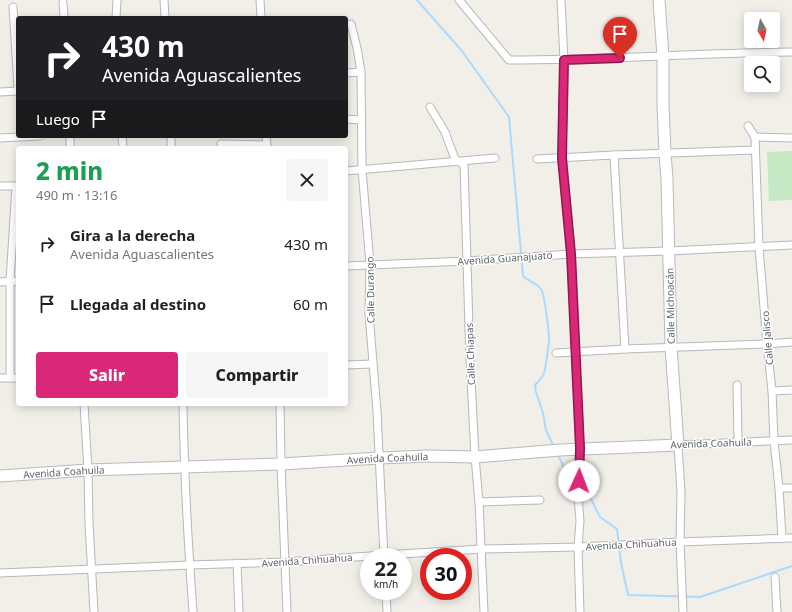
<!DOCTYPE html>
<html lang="es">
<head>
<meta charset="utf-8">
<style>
  :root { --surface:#fff; --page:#f6f6f6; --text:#222; --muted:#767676; --accent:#db2777 }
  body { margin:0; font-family:"Noto Sans",sans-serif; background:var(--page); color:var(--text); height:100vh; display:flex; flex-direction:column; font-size:15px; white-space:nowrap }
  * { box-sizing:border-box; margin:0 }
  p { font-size:13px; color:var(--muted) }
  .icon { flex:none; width:22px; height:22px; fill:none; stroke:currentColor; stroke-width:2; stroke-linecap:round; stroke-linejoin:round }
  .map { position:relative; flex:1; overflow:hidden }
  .panel { position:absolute; left:16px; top:146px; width:332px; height:260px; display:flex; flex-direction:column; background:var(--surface); border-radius:4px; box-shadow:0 2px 10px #0003 }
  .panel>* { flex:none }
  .guide { position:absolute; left:16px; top:16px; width:332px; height:122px; border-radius:4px; box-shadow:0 2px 10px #0003; background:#202124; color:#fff; overflow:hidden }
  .needle { width:26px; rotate:171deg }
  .fabs { position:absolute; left:744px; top:12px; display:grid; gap:8px }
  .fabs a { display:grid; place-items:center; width:36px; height:36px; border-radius:4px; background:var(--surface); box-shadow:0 2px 10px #0003; font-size:20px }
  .speed { position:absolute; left:360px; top:548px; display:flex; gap:8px; font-size:20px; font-weight:700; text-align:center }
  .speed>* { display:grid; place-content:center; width:52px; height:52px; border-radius:50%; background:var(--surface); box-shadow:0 2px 10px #0003; line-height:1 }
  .speed small { font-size:10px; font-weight:400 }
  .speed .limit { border:6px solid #d22; background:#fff; color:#111 }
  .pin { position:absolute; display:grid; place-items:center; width:34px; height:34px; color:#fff; margin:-41px -17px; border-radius:50% 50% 50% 0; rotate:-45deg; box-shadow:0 0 4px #0007 }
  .pin .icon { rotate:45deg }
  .me { position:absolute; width:44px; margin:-22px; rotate:2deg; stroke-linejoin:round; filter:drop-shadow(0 0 3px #0008) }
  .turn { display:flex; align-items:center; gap:14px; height:84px; padding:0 20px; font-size:18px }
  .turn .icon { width:52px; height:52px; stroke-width:2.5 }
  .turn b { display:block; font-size:28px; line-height:34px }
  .then { display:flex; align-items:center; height:38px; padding:0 20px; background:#0003; gap:8px; font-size:15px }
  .round { display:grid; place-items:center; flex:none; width:42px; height:42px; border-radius:4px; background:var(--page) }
  .headline { display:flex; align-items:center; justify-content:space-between; height:68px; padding:0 20px }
  h1 { font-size:24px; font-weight:800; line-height:30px; color:#1e9e55 }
  .primary-button { display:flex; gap:8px; margin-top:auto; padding:8px 20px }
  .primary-button a { flex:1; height:46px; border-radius:4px; background:var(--accent); color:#fff; font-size:16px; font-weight:800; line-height:46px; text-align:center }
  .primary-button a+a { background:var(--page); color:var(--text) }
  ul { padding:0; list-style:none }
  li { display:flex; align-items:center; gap:12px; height:60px; padding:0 20px }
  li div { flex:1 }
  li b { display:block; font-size:15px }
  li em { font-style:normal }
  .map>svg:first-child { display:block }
</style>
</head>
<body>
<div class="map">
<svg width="792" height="612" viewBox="0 0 792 612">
  <rect width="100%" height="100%" fill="#f1efe8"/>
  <path fill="#c5e8c5" d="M792,151V200L769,201L767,152Z"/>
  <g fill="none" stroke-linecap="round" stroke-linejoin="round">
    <g stroke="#aadaff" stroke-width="2">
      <path d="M417,0L462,51L509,117L523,276C528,281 538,284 541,289C545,296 549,332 549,341C548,348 546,371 543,375C541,379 538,382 535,385L536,392L543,413L546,430L554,447"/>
      <path d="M558,455L573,486L587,491L600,517L617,529L621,563L628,595L700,597L792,566"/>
    </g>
    <g stroke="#b5b8bc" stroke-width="9">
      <g id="street">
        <path d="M164,0L165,18"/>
        <path d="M260,0L261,18"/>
        <path d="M459,0L509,60C603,60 698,53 792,52"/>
        <path d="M561,0L564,60L562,158L571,254L580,448L578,496L580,521L578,547L580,612"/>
        <path d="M63,3L64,18"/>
        <path d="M13,7L18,87"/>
        <path d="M116,18L117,0"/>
        <path d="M351,24L357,48L361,72L362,170L370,264L369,314L377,411L384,557"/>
        <path d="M346,73L361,72"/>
        <path d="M0,92L18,91"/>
        <path d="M430,107L445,132L455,159L464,165L470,360L475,457L479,502L484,612"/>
        <path d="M346,119L361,120"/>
        <path d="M748,126L755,137"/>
        <path d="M70,136V148"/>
        <path d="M122,136L123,148"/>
        <path d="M266,136L267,148"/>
        <path d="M755,137L759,247L767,344L772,391L774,441L779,488L782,538"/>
        <path d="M755,137L792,138"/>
        <path d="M0,138L40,136"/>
        <path d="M221,144L267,145"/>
        <path d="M171,148V136"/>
        <path d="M614,155L625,349"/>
        <path d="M537,159L614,155L755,150"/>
        <path d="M346,171L495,158"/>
        <path d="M0,186H18"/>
        <path d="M346,266L467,261L571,254L669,251L792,245"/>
        <path d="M0,282L18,281"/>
        <path d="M556,353L625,349L767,344L792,342"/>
        <path d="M346,365L373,364"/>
        <path d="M0,378H18"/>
        <path d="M10,378V281L16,186"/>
        <path d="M737,385L738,442"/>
        <path d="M772,391L792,390"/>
        <path d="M84,404L88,470L89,524L94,612"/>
        <path d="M183,404C184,473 188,543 193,612"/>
        <path d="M280,404L281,464L287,612"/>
        <path d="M779,488H792"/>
        <path d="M479,502L540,500"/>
        <path d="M237,563L239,612"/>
        <path d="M0,573L190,565L285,562L384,555L482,549L578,547L680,542L792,538"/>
        <path d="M775,577L777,612"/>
        <path d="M386,591L387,612"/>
        <path d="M683,612L680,542L681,493L678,445L792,440"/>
      </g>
    </g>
    <g stroke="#b6babf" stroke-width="13">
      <g id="secondary">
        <path id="s1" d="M0,476L88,470L281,464L379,458L428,456L475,457L560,450L678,445L671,347L667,179L665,153L663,104V56L659,0"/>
      </g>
    </g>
    <use href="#street" stroke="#fff" stroke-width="7"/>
    <use href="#secondary" stroke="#fff" stroke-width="11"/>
  </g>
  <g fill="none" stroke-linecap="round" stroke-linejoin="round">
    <g stroke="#8e194d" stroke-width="10">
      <path id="route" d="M579,481L580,448L571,254L562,158L564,60L620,58"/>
    </g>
    <use href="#route" stroke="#db2777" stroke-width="7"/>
  </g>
  <g text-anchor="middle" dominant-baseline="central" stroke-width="3" stroke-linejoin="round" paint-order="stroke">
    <g font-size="10" fill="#5f6368" stroke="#fff">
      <text transform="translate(505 258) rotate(-4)">Avenida Guanajuato</text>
      <text transform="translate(370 290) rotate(-91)">Calle Durango</text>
      <text transform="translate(670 306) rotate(-91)">Calle Michoacán</text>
      <text transform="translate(767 338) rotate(-95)">Calle Jalisco</text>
      <text transform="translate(470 354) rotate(-92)">Calle Chiapas</text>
      <text transform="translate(711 443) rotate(-2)">Avenida Coahuila</text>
      <text stroke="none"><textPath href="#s1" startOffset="388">Avenida Coahuila</textPath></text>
      <text stroke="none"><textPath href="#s1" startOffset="64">Avenida Coahuila</textPath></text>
      <text transform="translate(631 544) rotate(-3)">Avenida Chihuahua</text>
      <text transform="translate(307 560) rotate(-4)">Avenida Chihuahua</text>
    </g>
  </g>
</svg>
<div class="fabs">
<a><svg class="needle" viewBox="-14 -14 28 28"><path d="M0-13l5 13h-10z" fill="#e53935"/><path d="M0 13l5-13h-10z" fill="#767676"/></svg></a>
<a><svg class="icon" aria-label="search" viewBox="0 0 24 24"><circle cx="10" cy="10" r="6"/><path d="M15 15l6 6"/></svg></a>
</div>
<div class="speed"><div>22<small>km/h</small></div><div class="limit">30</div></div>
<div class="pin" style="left:620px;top:58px;background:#d93025"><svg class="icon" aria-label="arrive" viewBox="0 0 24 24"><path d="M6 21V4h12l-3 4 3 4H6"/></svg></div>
<svg class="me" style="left:579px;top:481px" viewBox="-20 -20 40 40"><circle r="19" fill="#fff"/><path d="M0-13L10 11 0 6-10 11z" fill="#db2777"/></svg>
<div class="guide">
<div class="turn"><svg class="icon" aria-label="right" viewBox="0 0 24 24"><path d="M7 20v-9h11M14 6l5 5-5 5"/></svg><div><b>430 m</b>Avenida Aguascalientes</div></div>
<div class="then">Luego<svg class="icon" aria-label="arrive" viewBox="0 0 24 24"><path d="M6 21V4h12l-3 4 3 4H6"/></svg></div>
</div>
<section class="panel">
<div class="headline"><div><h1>2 min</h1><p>490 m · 13:16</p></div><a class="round"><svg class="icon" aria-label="close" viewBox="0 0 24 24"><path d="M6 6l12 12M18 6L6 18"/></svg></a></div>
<ul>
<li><svg class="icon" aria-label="right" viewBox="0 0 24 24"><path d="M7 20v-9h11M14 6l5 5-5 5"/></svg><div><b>Gira a la derecha</b><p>Avenida Aguascalientes</p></div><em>430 m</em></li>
<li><svg class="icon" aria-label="arrive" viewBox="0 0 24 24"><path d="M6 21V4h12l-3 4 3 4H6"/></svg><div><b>Llegada al destino</b></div><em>60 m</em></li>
</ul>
<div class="primary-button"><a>Salir</a><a>Compartir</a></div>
</section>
</div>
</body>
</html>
